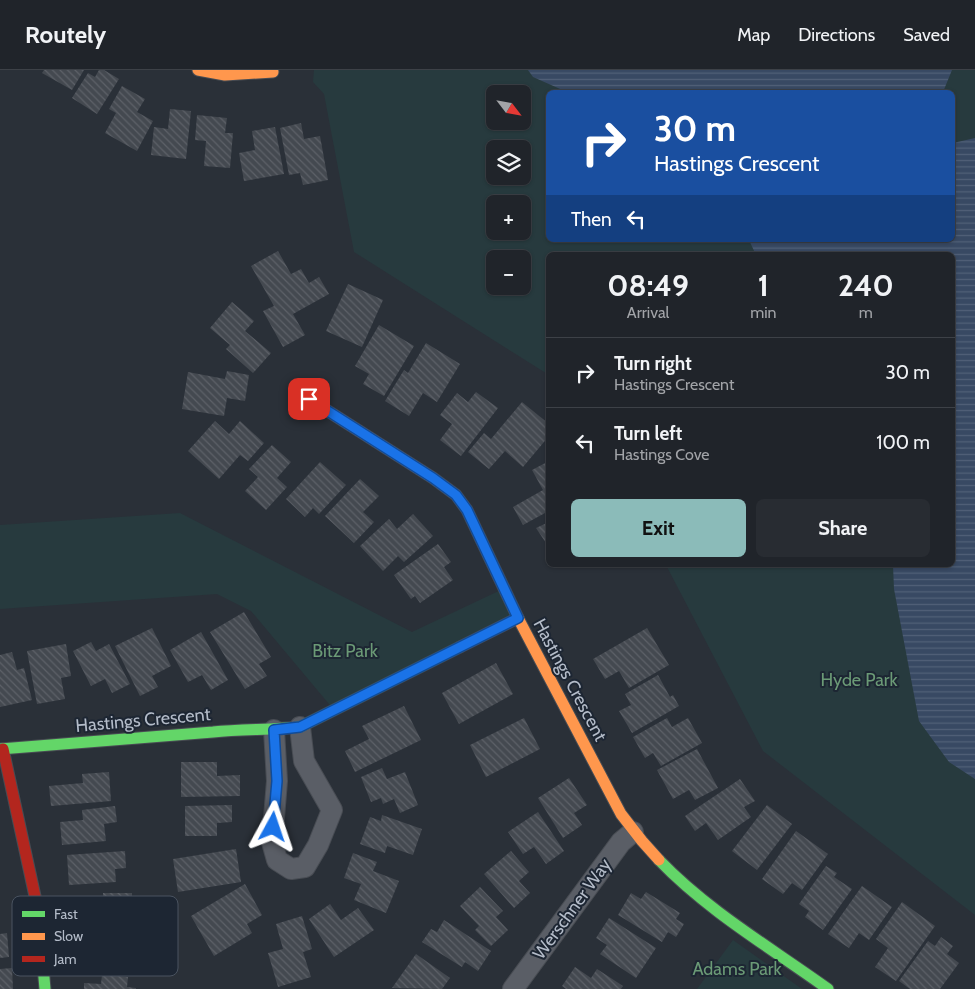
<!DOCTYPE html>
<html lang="en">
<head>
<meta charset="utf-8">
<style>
  :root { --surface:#20242a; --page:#282c32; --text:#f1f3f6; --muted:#a2a4a8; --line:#3d4147; --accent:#8bbbb9 }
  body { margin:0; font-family:Cabin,sans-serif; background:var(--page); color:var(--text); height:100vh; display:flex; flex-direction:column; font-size:19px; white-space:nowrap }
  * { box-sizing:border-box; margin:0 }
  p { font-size:16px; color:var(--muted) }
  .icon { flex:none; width:28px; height:28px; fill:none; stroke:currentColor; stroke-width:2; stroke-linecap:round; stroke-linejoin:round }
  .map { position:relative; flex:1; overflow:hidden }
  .panel { position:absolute; left:546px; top:182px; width:409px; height:315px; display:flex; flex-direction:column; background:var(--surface); border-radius:8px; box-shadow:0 1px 4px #0004,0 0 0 1px var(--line) }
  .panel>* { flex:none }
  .hud { position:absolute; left:546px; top:20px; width:409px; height:152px; border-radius:8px; box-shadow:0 1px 4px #0004,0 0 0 1px var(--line); background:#1a4fa0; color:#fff; overflow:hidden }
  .needle { width:32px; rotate:121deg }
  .tools { position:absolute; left:486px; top:15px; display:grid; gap:10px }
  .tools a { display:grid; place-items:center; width:45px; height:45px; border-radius:8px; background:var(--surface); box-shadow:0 1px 4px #0004,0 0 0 1px var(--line); font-size:25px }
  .pin { position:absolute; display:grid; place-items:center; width:42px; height:42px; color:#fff; margin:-21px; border-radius:10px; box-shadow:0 2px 8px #0006 }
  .me { position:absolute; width:55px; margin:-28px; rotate:5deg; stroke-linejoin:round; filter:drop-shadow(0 0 4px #0008) }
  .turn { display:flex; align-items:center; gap:18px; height:105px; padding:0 25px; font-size:22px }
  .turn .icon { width:65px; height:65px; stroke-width:2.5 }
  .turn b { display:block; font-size:35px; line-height:42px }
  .then { display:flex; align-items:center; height:48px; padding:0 25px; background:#0003; gap:10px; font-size:19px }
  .eta { display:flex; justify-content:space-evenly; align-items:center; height:85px; text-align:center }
  .eta b { font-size:30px; font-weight:800; line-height:35px }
  .button { display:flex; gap:10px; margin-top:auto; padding:10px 25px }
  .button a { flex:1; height:58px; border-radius:8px; background:var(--accent); color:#111; font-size:20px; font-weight:800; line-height:58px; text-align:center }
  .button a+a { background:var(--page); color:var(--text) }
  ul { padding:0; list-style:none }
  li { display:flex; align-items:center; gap:15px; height:70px; padding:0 25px; border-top:1px solid var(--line) }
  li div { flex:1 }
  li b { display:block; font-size:19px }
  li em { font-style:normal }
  header { display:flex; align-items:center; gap:30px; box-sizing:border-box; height:70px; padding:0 25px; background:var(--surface); border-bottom:1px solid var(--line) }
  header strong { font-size:24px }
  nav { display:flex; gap:28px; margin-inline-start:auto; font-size:18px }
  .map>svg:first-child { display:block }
</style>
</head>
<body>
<header>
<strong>Routely</strong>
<nav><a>Map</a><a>Directions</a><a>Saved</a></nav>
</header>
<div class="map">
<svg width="975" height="919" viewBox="0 0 975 919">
  <defs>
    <pattern id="water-rules" width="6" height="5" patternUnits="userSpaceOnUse" patternTransform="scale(1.25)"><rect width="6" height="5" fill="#384963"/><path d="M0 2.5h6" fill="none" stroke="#526178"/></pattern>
    <pattern id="building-back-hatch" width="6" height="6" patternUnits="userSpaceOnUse" patternTransform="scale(1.25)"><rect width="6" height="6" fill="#444950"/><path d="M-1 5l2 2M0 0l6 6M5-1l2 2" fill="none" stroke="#5d6168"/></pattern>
  </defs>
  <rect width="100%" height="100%" fill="#2a3038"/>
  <g fill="#273a3e" fill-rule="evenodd">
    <path d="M314,0H975V845L763,681L666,495H952V185H549V305L354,182L324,24L313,12ZM549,22H952V170H549ZM495,24H522V51H495ZM495,79H522V106H495ZM495,134H522V161H495ZM495,189H522V216H495Z"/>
    <path d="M180,443L412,562L505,518L518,548L334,640L251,541L217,524L0,539V455Z"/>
    <path d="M733,870L802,919H697Z"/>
  </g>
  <g fill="url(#water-rules)">
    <path d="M528,0H952L943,22H567L533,7Z"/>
    <path d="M975,68V709L949,692L919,651L894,519L893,495H952V185H756L749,170H952L953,73Z"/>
  </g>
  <g fill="url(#building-back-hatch)">
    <path d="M44,0H84L72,20L42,3Z"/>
    <path d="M99,0H104L119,9L97,44L72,28L88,3L95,7Z"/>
    <path d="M122,16L145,29L137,42L153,51L137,81L105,63L116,43L109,39Z"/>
    <path d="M170,39L191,41L186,89L151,85L154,57L168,59Z"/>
    <path d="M197,45L227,48L225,63H233L230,98L204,96L206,71L195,70Z"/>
    <path d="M301,53L304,69L320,66L328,110L303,115L300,103L289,105L280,58Z"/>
    <path d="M275,57L284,104L244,111L239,83L255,80L252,61Z"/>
    <path d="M278,181L291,204L301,199L309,213L319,207L329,224L293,244L305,265L283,277L263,241L274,236L251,196Z"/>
    <path d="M348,214L383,230L362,277L326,261Z"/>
    <path d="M232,232L254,251L245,261L271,283L253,303L226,279L230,275L210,258Z"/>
    <path d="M379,255L414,276L384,326L363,314L369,304L355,296Z"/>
    <path d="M426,273L460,294L437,332L423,323L409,346L385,331L404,300L408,303Z"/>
    <path d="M227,301L249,305L245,331L227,328L224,346L182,339L188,302L225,309Z"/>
    <path d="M476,322L498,338L461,386L440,370L452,354L440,345L457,323L468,332Z"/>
    <path d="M522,332L549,354V366L523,397L505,381L489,399L468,382L484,363L491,369Z"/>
    <path d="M215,351L229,364L240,351L264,373L248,391L240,385L219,409L188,381Z"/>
    <path d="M272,375L291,392L277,408L287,417L266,440L245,421L258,407L249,399Z"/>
    <path d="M549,391V445L547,446L545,443L523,455L513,437L543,420L532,400Z"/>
    <path d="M320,392L346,415L319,444L313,438L305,447L286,429Z"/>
    <path d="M360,409L379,426L363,442L374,452L354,473L325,446Z"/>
    <path d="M413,444L433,466L404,492L398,486L383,501L360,476L389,449L397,459Z"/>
    <path d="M549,452V471L546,473L536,458Z"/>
    <path d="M438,474L451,492L444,497L453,510L420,533L415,526L411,529L394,505Z"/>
    <path d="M244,542L271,587L259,594L267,606L245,619L210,562Z"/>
    <path d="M152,558L171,596L152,606L158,617L140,626L115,576Z"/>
    <path d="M647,558L669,595L629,618L619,601L605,609L593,589Z"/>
    <path d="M201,562L228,610L211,620L202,605L188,612L170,580Z"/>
    <path d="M91,572L96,581L109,574L130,614L112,623L105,609L91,616L73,581Z"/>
    <path d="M66,574L71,606L61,608L65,629L37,634L27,581Z"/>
    <path d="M12,582L17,600L24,598L32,630L0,637V585Z"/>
    <path d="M496,593L513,624L459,654L442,623Z"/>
    <path d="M658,605L670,627L673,625L679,636L632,663L619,641L631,635L625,624Z"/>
    <path d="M404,636L421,670L355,702L345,681L369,669L362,656Z"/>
    <path d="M524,648L540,679L486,707L470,675Z"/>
    <path d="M667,648L672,657L688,648L702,673L661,696L653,683L645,688L633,667Z"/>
    <path d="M697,679L718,718L695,730L689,720L673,729L657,700Z"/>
    <path d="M181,692H217V706L240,705V726L181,727Z"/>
    <path d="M382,698L387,709L405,702L418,735L400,743L394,729L383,734L381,728L371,732L361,707Z"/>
    <path d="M109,702L111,731L51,736L49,716L83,713L82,704Z"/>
    <path d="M569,708L587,735L574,743L582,755L563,768L538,728Z"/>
    <path d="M740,709L755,731L744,737L751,747L718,770L706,753L695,761L685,746Z"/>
    <path d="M232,735V752L217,753V766H185V736Z"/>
    <path d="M767,735L792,754L757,800L732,781Z"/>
    <path d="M115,736L117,752L104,754L106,771L62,775L60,752L83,750L82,740Z"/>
    <path d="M538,742L564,781L546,794L534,777L523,784L508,762Z"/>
    <path d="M382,745L422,759L413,785L387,776L385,783L360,774L370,747L381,751Z"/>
    <path d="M796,761L828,784L802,820L792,813L783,824L762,809Z"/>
    <path d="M236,779L241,812L178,822L173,789Z"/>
    <path d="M125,781L126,798L115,799L116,812L69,815L67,785Z"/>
    <path d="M511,781L529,802L519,811L530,823L514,838L484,804Z"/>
    <path d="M353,783L377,792L373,801L399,811L386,843L354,830L361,814L344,808Z"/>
    <path d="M826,796L837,803L834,807L852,819L823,860L805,847L809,841L799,834Z"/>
    <path d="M245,814L262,845L247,854L252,863L214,886L191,846Z"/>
    <path d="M862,816L892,837L869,870L859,863L849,878L828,864Z"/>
    <path d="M480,817L503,841L496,847L508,860L491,876L475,860L479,856L460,836Z"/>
    <path d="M646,822L680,843L676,849L684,854L676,867L668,862L662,872L618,845L631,823L641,829Z"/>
    <path d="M103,823H132V854H83V835H103Z"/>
    <path d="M902,832L935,856L896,911L875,897L888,878L876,869Z"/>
    <path d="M330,834L341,850L358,838L374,860L334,887L309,849Z"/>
    <path d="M302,846L312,879L303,882L311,907L278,917L268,883L283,879L276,854Z"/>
    <path d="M609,848L656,878L636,908L600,884L607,875L596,868Z"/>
    <path d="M444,850L491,881L478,901L465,892L462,897L422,872L431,859L437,862Z"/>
    <path d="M7,863L9,887L0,888V864Z"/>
    <path d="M941,867L953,876L947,884L959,893L940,919H910L899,911L928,871L935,876Z"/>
    <path d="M416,884L450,908L442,919L392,918Z"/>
    <path d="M575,897L591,908L597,899L623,916L621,919H566L562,916Z"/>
    <path d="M12,898L13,919H0V899Z"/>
    <path d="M102,905L128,907L127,917L136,918V919H84V913L101,914Z"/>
  </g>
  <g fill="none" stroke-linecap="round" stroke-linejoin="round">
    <g stroke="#484c53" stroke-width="22">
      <g id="street">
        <path d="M274,660L277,711L272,772L277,790L291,799L305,797L318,775L332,740L304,691L300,657"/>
        <path d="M513,919L621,772L633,762"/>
      </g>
    </g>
    <g stroke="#484c53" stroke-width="13">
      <g id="fast">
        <path d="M0,679C71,673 142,667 213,662C242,659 271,660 300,657L460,577"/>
        <path d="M659,790C708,841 771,878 828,919"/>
        <path d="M38,840L45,919"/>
      </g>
    </g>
    <g stroke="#484c53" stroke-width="13">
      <g id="slow">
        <path d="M198,0L225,5L273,2"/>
        <path d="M309,329L433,408L456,425L467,440L518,548"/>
        <path d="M460,577L518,548L621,744L642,771L659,790"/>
      </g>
    </g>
    <g stroke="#484c53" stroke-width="13">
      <path id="jam" d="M3,679L38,840"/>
    </g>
    <use href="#street" stroke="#5a5e66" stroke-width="20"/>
    <use href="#fast" stroke="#63d668" stroke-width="11"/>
    <use href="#slow" stroke="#ff974d" stroke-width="11"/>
    <use href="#jam" stroke="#b3261e" stroke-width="11"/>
  </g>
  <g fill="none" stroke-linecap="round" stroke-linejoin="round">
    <g stroke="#114b97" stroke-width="12">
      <path id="route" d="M273,757L277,711L274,660L300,657L518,548L467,440L456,425L433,408L309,329"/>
    </g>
    <use href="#route" stroke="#1a73e8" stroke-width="9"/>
  </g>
  <g text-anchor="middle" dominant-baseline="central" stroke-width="4" stroke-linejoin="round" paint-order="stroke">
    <g font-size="18" fill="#6b9a76" stroke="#1d2633">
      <text x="345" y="581">Bitz Park</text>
      <text x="859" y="610">Hyde Park</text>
      <text x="737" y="899">Adams Park</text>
    </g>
    <g font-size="18" fill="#b4bcc9" stroke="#1d2633">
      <text transform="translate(570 610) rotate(62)">Hastings Crescent</text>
      <text transform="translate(143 650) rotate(-5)">Hastings Crescent</text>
      <text transform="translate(572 839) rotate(-54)">Werschner Way</text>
    </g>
  </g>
  <rect x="12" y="826" width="166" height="80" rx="8" fill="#1d2633" stroke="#4a5360" stroke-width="1"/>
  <rect x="22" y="841" width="23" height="6" fill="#63d668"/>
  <rect x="22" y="863" width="23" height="7" fill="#ff974d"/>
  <rect x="22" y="886" width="23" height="6" fill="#b3261e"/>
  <g font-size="14" fill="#b4bcc9">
    <text x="54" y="849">Fast</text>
    <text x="54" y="871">Slow</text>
    <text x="54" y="894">Jam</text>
  </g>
</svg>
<div class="tools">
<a><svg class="needle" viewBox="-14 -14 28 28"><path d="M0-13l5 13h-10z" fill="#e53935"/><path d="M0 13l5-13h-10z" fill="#a2a4a8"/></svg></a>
<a><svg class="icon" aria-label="layers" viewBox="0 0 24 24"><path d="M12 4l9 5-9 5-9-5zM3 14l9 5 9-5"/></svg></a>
<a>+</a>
<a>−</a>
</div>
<div class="pin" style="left:309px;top:329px;background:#d93025"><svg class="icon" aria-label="arrive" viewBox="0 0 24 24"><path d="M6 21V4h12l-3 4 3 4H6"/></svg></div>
<svg class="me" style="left:273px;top:757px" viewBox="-20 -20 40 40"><path d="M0-17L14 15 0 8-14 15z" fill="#1a73e8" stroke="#fff" stroke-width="4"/></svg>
<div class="hud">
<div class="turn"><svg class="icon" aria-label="right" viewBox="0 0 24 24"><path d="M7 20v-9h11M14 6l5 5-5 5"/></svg><div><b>30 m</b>Hastings Crescent</div></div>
<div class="then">Then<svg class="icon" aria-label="left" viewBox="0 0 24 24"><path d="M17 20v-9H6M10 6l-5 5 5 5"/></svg></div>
</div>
<section class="panel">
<div class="eta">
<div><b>08:49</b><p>Arrival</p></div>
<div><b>1</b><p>min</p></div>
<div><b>240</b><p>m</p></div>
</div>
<ul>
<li><svg class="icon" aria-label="right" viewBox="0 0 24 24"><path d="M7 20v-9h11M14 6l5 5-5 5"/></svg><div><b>Turn right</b><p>Hastings Crescent</p></div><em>30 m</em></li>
<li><svg class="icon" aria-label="left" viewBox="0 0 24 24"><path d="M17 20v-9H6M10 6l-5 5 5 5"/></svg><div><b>Turn left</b><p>Hastings Cove</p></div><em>100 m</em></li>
</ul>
<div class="button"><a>Exit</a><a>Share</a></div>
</section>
</div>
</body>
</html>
